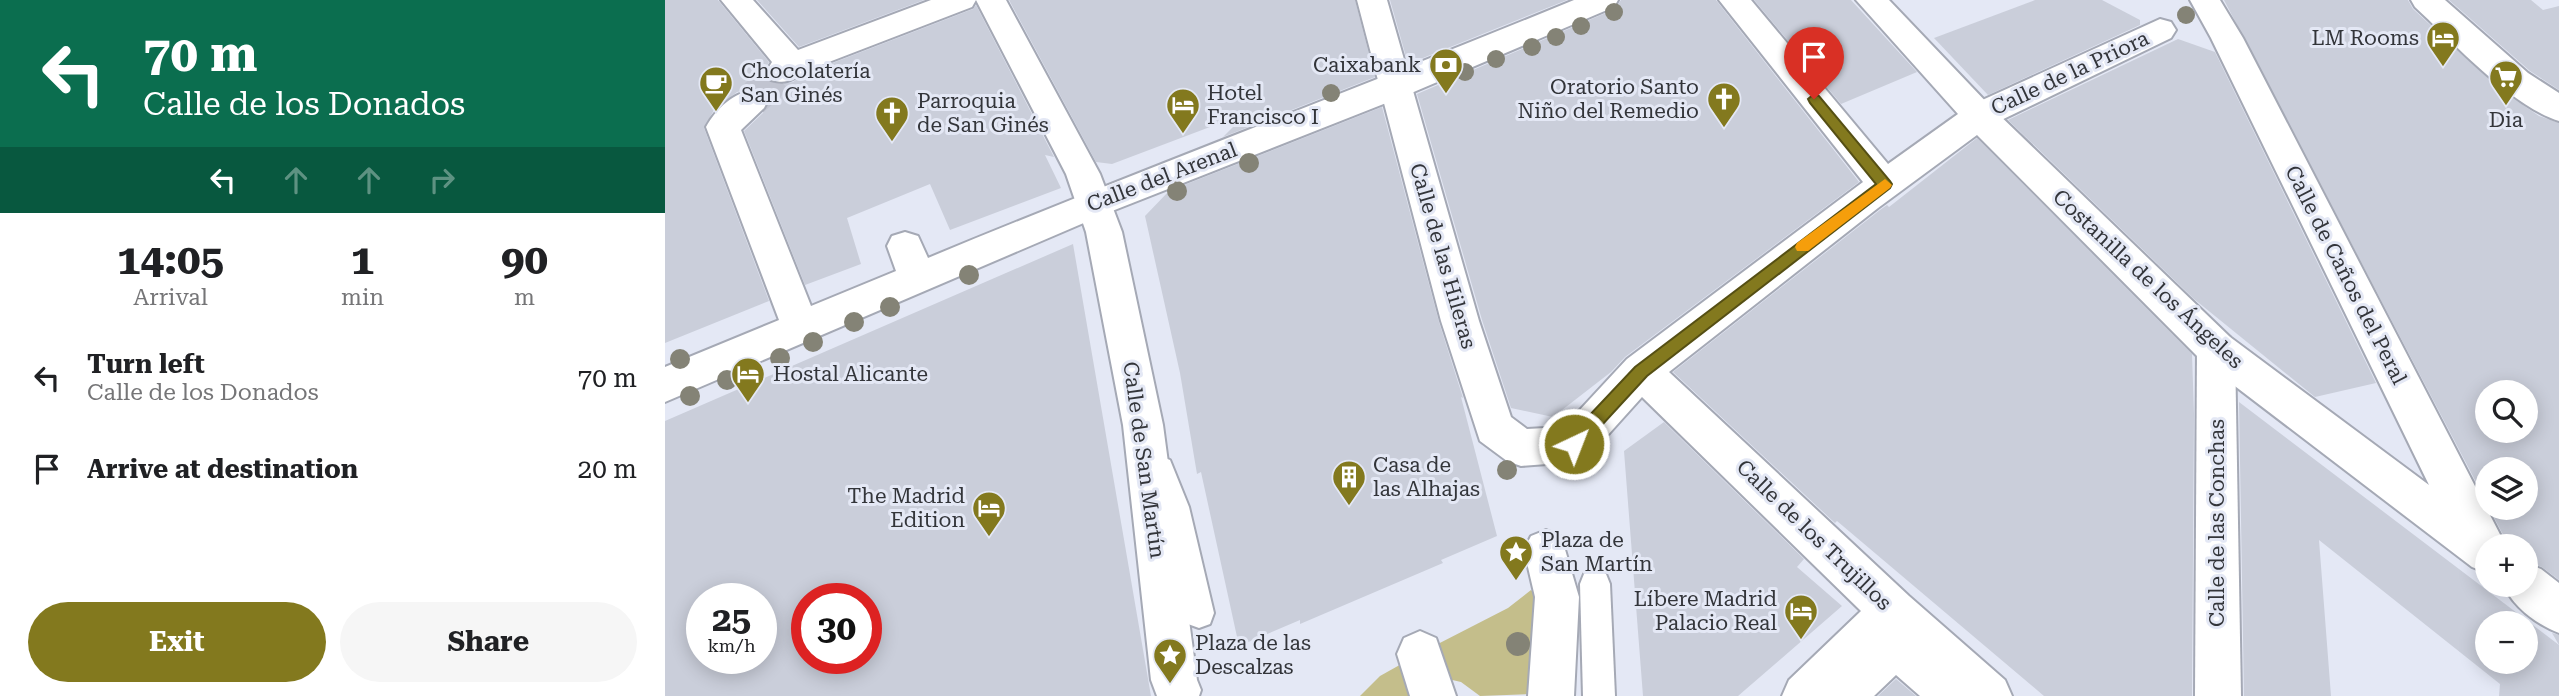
<!DOCTYPE html>
<html lang="en">
<head>
<meta charset="utf-8">
<style>
  :root { --surface:#fff; --page:#f6f6f6; --text:#202124; --muted:#757577; --accent:#83791e }
  body { margin:0; font-family:"Roboto Serif",serif; background:var(--page); color:var(--text); height:100vh; display:flex; flex-direction:column; font-size:26px; white-space:nowrap }
  * { box-sizing:border-box; margin:0 }
  p { font-size:23px; color:var(--muted) }
  .icon { flex:none; width:38px; height:38px; fill:none; stroke:currentColor; stroke-width:2; stroke-linecap:round; stroke-linejoin:round }
  .map { position:relative; flex:1; overflow:hidden }
  .side { display:flex; flex-direction:column; background:var(--surface); width:665px }
  .side>* { flex:none }
  .top-card { background:#0b6e4f; color:#fff; overflow:hidden }
  .buttons { position:absolute; left:1810px; top:380px; display:grid; gap:14px }
  .buttons a { display:grid; place-items:center; width:63px; height:63px; border-radius:50%; background:var(--surface); box-shadow:0 4px 18px #0003; font-size:35px }
  .speed { position:absolute; left:21px; top:583px; display:flex; gap:14px; font-size:35px; font-weight:700; text-align:center }
  .speed>* { display:grid; place-content:center; width:91px; height:91px; border-radius:50%; background:var(--surface); box-shadow:0 4px 18px #0003; line-height:1 }
  .speed small { font-size:18px; font-weight:400 }
  .speed .limit { border:10px solid #d22; background:#fff; color:#111 }
  .pin { position:absolute; display:grid; place-items:center; width:60px; height:60px; color:#fff; margin:-72px -30px; border-radius:50% 50% 50% 0; rotate:-45deg; box-shadow:0 0 7px #0007 }
  .pin .icon { rotate:45deg }
  .me { position:absolute; width:77px; margin:-38px; rotate:43deg; stroke-linejoin:round; filter:drop-shadow(0 0 5px #0008) }
  .turn { display:flex; align-items:center; gap:24px; height:147px; padding:0 28px; font-size:32px }
  .turn .icon { width:91px; height:91px; stroke-width:2.5 }
  .turn b { display:block; font-size:49px; line-height:60px }
  .lanes { display:flex; align-items:center; height:66px; padding:0 28px; background:#0003; justify-content:center; gap:35px; direction:ltr }
  .lanes .off { opacity:.35 }
  .eta { display:flex; justify-content:space-evenly; align-items:center; height:119px; text-align:center }
  .eta b { font-size:42px; font-weight:700; line-height:49px }
  .cta { display:flex; gap:14px; margin-top:auto; padding:14px 28px }
  .cta a { flex:1; height:80px; border-radius:42px; background:var(--accent); color:#fff; font-size:28px; font-weight:700; line-height:80px; text-align:center }
  .cta a+a { background:var(--page); color:var(--text) }
  ul { padding:0; list-style:none }
  li { display:flex; align-items:center; gap:21px; height:91px; padding:0 28px }
  li div { flex:1 }
  li b { display:block; font-size:26px }
  li em { font-style:normal }
  main { display:flex; flex:1; min-height:0 }
  .map>svg:first-child { display:block }
</style>
</head>
<body>
<main>
<section class="side">
<div class="top-card">
<div class="turn"><svg class="icon" aria-label="left" viewBox="0 0 24 24"><path d="M17 20v-9H6M10 6l-5 5 5 5"/></svg><div><b>70 m</b>Calle de los Donados</div></div>
<div class="lanes"><svg class="icon" aria-label="left" viewBox="0 0 24 24"><path d="M17 20v-9H6M10 6l-5 5 5 5"/></svg><svg class="icon off" aria-label="ahead" viewBox="0 0 24 24"><path d="M12 20V5M6 11l6-6 6 6"/></svg><svg class="icon off" aria-label="ahead" viewBox="0 0 24 24"><path d="M12 20V5M6 11l6-6 6 6"/></svg><svg class="icon off" aria-label="right" viewBox="0 0 24 24"><path d="M7 20v-9h11M14 6l5 5-5 5"/></svg></div>
</div>
<div class="eta">
<div><b>14:05</b><p>Arrival</p></div>
<div><b>1</b><p>min</p></div>
<div><b>90</b><p>m</p></div>
</div>
<ul>
<li><svg class="icon" aria-label="left" viewBox="0 0 24 24"><path d="M17 20v-9H6M10 6l-5 5 5 5"/></svg><div><b>Turn left</b><p>Calle de los Donados</p></div><em>70 m</em></li>
<li><svg class="icon" aria-label="arrive" viewBox="0 0 24 24"><path d="M6 21V4h12l-3 4 3 4H6"/></svg><div><b>Arrive at destination</b></div><em>20 m</em></li>
</ul>
<div class="cta"><a>Exit</a><a>Share</a></div>
</section>
<div class="map">
<svg width="1894" height="696" viewBox="0 0 1894 696">
  <rect width="100%" height="100%" fill="#e4e8f5"/>
  <g fill="#c4be8b">
    <path d="M866,590L872,597L867,694L815,696L796,682L770,676L767,647L843,608Z"/>
    <path d="M740,662L748,681L743,696H695L715,676Z"/>
  </g>
  <g fill="#caceda" fill-rule="evenodd">
    <path d="M0,0H53L104,62L99,71L104,81L115,84L128,82L139,74L308,9L311,5L389,157L380,155L396,188L285,230L265,184L182,218L196,264L140,285L79,131L101,110L105,99L99,89L90,88L72,92L49,110L39,128L104,301L0,343Z"/>
    <path d="M92,0H259L134,47Z"/>
    <path d="M344,0H690L710,77L558,137L582,113L447,164L431,162Z"/>
    <path d="M725,0H902L743,64Z"/>
    <path d="M956,0H1051L1194,182L960,357L946,372L888,417L846,408L817,320L752,94L950,9Z"/>
    <path d="M1089,0H1186L1252,72L1176,104Z"/>
    <path d="M1370,0H1437L1475,20V25L1323,95L1269,38Z"/>
    <path d="M1559,0H1743L1748,9L1836,90L1874,116L1894,123V580L1877,567L1860,561V546H1844L1824,508H1860V469H1822V503ZM1822,392H1860V430H1822Z"/>
    <path d="M1784,0H1866L1878,10L1894,6V90L1865,71Z"/>
    <path d="M1513,39L1550,52L1711,383L1650,397L1529,299L1343,120Z"/>
    <path d="M717,107L774,322L798,398L796,397L832,536L776,560L778,563L635,624V620L574,646L536,472L532,474L515,373L480,216L504,191Z"/>
    <path d="M1312,138L1527,354L1529,414L1527,696H1379L1172,521L1170,523L1008,372L1215,210L1222,205L1224,207Z"/>
    <path d="M408,244L486,696H0V421ZM37,598H96V658H37ZM142,598H201V658H142Z"/>
    <path d="M1574,402L1894,645L1887,633L1894,635V696H1834L1835,684L1654,540L1666,696H1579ZM1822,623H1860V662H1822Z"/>
    <path d="M999,422L1139,559L1132,567L1177,606L1073,696H978L959,451Z"/>
    <path d="M1231,679L1251,696H1213Z"/>
  </g>
  <g fill="none" stroke-linecap="round" stroke-linejoin="round">
    <path stroke="#c1c4d0" stroke-width="34" stroke-dasharray="34 17" stroke-linecap="butt" d="M87,100L117,72"/>
    <g stroke="#a5a9b5" stroke-width="4">
      <g id="service">
        <path d="M495,456L505,460L524,507L549,613L545,624L534,628L523,624L519,613L496,507L481,469L485,460Z"/>
        <path d="M930,570L941,574L945,584L950,696H918L915,584L919,574Z"/>
      </g>
    </g>
    <g stroke="#a5a9b5" stroke-width="4">
      <g id="pedestrian">
        <path d="M56,0H88L133,50L266,0H311L307,7L138,72C127,81 120,84 106,80L101,72L107,62Z"/>
        <path d="M909,0H953L949,7L744,94L442,213L0,402V367L114,320L41,127C52,107 75,85 99,92L103,100L99,108L76,130L146,306L231,271L222,246L227,236L240,232L253,236L263,258C477,169 695,88 909,0Z"/>
        <path d="M1495,19L1506,22L1511,30L1506,38L1326,125L1314,128L1302,125L1297,116L1302,107Z"/>
        <path d="M1551,333L1565,337L1570,349L1576,696H1530L1532,349L1537,337Z"/>
        <path d="M1226,625C1257,631 1301,667 1313,696H1255L1231,675L1209,696H1153C1165,668 1198,637 1226,625Z"/>
        <path d="M755,631L771,638L791,696H745L732,654L739,638Z"/>
      </g>
    </g>
    <g stroke="#a5a9b5" stroke-width="4">
      <g id="minor">
        <path d="M311,0H341L435,174L457,232L498,425L532,680L536,690L534,696H492L486,680L458,425L421,232L401,174Z"/>
        <path d="M692,0H722L814,321L846,417L862,429L899,427L962,359L1198,182L1054,0H1086L1223,164L1293,114L1191,0H1224L1326,107L1565,337L1764,485L1546,38L1525,0H1555L1578,38L1841,546H1822V573L1807,567L1537,361L1312,135L1213,208L1004,372L1244,596L1340,680L1347,696H1289L1229,641L1173,696H1117L1124,680L1196,611L977,397L923,457L909,462L856,466L842,461L815,441L776,321Z"/>
        <path d="M1746,0H1780L1863,73L1894,93V121C1847,107 1787,41 1750,7Z"/>
        <path d="M881,530L896,536L914,597L909,696H863L870,597L859,550L866,536Z"/>
        <path d="M1860,563L1876,569L1894,583V633C1871,624 1848,607 1838,584H1860Z"/>
      </g>
    </g>
    <use href="#service" fill="#fff" fill-rule="evenodd"/>
    <use href="#pedestrian" fill="#fff" fill-rule="evenodd"/>
    <use href="#minor" fill="#fff" fill-rule="evenodd"/>
  </g>
  <g fill="#848376">
    <circle cx="949" cy="12" r="9"/>
    <circle cx="1521" cy="15" r="9"/>
    <circle cx="916" cy="26" r="9"/>
    <circle cx="891" cy="37" r="9"/>
    <circle cx="867" cy="47" r="9"/>
    <circle cx="831" cy="59" r="9"/>
    <circle cx="800" cy="72" r="9"/>
    <circle cx="666" cy="93" r="9"/>
    <circle cx="584" cy="163" r="10"/>
    <circle cx="512" cy="191" r="10"/>
    <circle cx="304" cy="275" r="10"/>
    <circle cx="225" cy="307" r="10"/>
    <circle cx="189" cy="322" r="10"/>
    <circle cx="148" cy="342" r="10"/>
    <circle cx="115" cy="358" r="10"/>
    <circle cx="15" cy="359" r="10"/>
    <circle cx="62" cy="380" r="10"/>
    <circle cx="25" cy="396" r="10"/>
    <circle cx="842" cy="470" r="10"/>
    <circle cx="853" cy="644" r="12"/>
  </g>
  <path fill="#83791e" stroke="#554f14" stroke-width="2" d="M1149,94L1154,96L1225,181L1227,184L1225,188L982,376L915,449L909,451L903,449L901,444L903,438L970,367L1211,184L1145,103L1143,99Z"/>
  <path fill="#f59e0b" d="M1220,179L1227,185L1225,188L1143,251H1132L1130,247L1132,243Z"/>
  <defs>
    <g id="hotel-pin" transform="scale(1.75)"><path d="M0 17L-7.5 6A9.5 9.5 0 1 1 7.5 6Z" fill="#83791e" stroke="#e4e8f5"/><path d="M-6-4.5h1.5V1H6V5H4.5V3h-9V5H-6ZM-4 0a1.8 1.8 0 1 1 3.6 0ZM.5 0V-2.5h3Q6-2.5 6 0Z" fill="#fff"/></g>
    <g id="bank-pin" transform="scale(1.75)"><path d="M0 17L-7.5 6A9.5 9.5 0 1 1 7.5 6Z" fill="#83791e" stroke="#e4e8f5"/><path d="M-6-4H6V4H-6ZM0-2.3a2.3 2.3 0 1 0 0 4.6a2.3 2.3 0 1 0 0-4.6Z" fill="#fff"/></g>
    <g id="supermarket-pin" transform="scale(1.75)"><path d="M0 17L-7.5 6A9.5 9.5 0 1 1 7.5 6Z" fill="#83791e" stroke="#e4e8f5"/><path d="M-6-5.5h2.5l.6 2H6L4.5 2H-2.5L-4.4-4H-6ZM-1.5 3.2a1.3 1.3 0 1 0 .1 0ZM3 3.2a1.3 1.3 0 1 0 .1 0Z" fill="#fff"/></g>
    <g id="cafe-pin" transform="scale(1.75)"><path d="M0 17L-7.5 6A9.5 9.5 0 1 1 7.5 6Z" fill="#83791e" stroke="#e4e8f5"/><path d="M-5.5-4.5H6V0H3Q3 3.5 0 3.5H-2.5Q-5.5 3.5-5.5 0ZM3-3.2v2h1.7v-2ZM-6 4.5H4V6H-6Z" fill="#fff"/></g>
    <g id="church-pin" transform="scale(1.75)"><path d="M0 17L-7.5 6A9.5 9.5 0 1 1 7.5 6Z" fill="#83791e" stroke="#e4e8f5"/><path d="M-1.2-6h2.4v3.5h3.3v2.4h-3.3V6h-2.4V-.1h-3.3v-2.4h3.3Z" fill="#fff"/></g>
    <g id="building-pin" transform="scale(1.75)"><path d="M0 17L-7.5 6A9.5 9.5 0 1 1 7.5 6Z" fill="#83791e" stroke="#e4e8f5"/><path d="M-4-6H4V6H1V3H-1V6H-4ZM-2.5-4.3h1.7v1.8h-1.7ZM.8-4.3h1.7v1.8H.8ZM-2.5-1h1.7V.8h-1.7ZM.8-1h1.7V.8H.8Z" fill="#fff"/></g>
    <g id="sight-pin" transform="scale(1.75)"><path d="M0 17L-7.5 6A9.5 9.5 0 1 1 7.5 6Z" fill="#83791e" stroke="#e4e8f5"/><path d="M0-6L1.8-2.2L6-1.7L2.9 1.2L3.7 5.4L0 3.3L-3.7 5.4L-2.9 1.2L-6-1.7L-1.8-2.2Z" fill="#fff"/></g>
  </defs>
  <g fill-rule="evenodd">
    <use href="#hotel-pin" x="1778" y="38"/>
    <use href="#bank-pin" x="781" y="65"/>
    <use href="#supermarket-pin" x="1841" y="77"/>
    <use href="#cafe-pin" x="51" y="83"/>
    <use href="#church-pin" x="1059" y="99"/>
    <use href="#hotel-pin" x="518" y="105"/>
    <use href="#church-pin" x="227" y="113"/>
    <use href="#hotel-pin" x="83" y="374"/>
    <use href="#building-pin" x="684" y="477"/>
    <use href="#hotel-pin" x="324" y="508"/>
    <use href="#sight-pin" x="851" y="552"/>
    <use href="#hotel-pin" x="1136" y="611"/>
    <use href="#sight-pin" x="505" y="655"/>
  </g>
  <g text-anchor="middle" dominant-baseline="central" stroke-width="6" stroke-linejoin="round" paint-order="stroke">
    <g font-size="21" fill="#33353a" stroke="#e4e8f5" text-anchor="start">
      <text x="1754" y="38" text-anchor="end">LM Rooms</text>
      <text x="756" y="65" text-anchor="end">Caixabank</text>
      <text x="76" y="71">Chocolatería<tspan x="76" dy="24">San Ginés</tspan></text>
      <text x="1034" y="87" text-anchor="end">Oratorio Santo<tspan x="1034" dy="24">Niño del Remedio</tspan></text>
      <text x="542" y="93">Hotel<tspan x="542" dy="24">Francisco I</tspan></text>
      <text x="252" y="101">Parroquia<tspan x="252" dy="24">de San Ginés</tspan></text>
      <text x="1841" y="120" text-anchor="middle">Dia</text>
      <text x="108" y="374">Hostal Alicante</text>
      <text x="708" y="465">Casa de<tspan x="708" dy="24">las Alhajas</tspan></text>
      <text x="300" y="496" text-anchor="end">The Madrid<tspan x="300" dy="24">Edition</tspan></text>
      <text x="876" y="540">Plaza de<tspan x="876" dy="24">San Martín</tspan></text>
      <text x="1112" y="599" text-anchor="end">Líbere Madrid<tspan x="1112" dy="24">Palacio Real</tspan></text>
      <text x="530" y="643">Plaza de las<tspan x="530" dy="24">Descalzas</tspan></text>
    </g>
    <g font-size="21" fill="#33353a" stroke="#e4e8f5">
      <text transform="translate(1405 73) rotate(-25)">Calle de la Priora</text>
      <text transform="translate(497 177) rotate(-21)">Calle del Arenal</text>
      <text transform="translate(778 256) rotate(74)">Calle de las Hileras</text>
      <text transform="translate(1681 275) rotate(63)">Calle de Caños del Peral</text>
      <text transform="translate(1483 279) rotate(43)">Costanilla de los Ángeles</text>
      <text transform="translate(479 460) rotate(82)">Calle de San Martín</text>
      <text transform="translate(1552 523) rotate(-90)">Calle de las Conchas</text>
      <text transform="translate(1149 535) rotate(44)">Calle de los Trujillos</text>
    </g>
  </g>
</svg>
<div class="buttons">
<a><svg class="icon" aria-label="search" viewBox="0 0 24 24"><circle cx="10" cy="10" r="6"/><path d="M15 15l6 6"/></svg></a>
<a><svg class="icon" aria-label="layers" viewBox="0 0 24 24"><path d="M12 4l9 5-9 5-9-5zM3 14l9 5 9-5"/></svg></a>
<a>+</a>
<a>−</a>
</div>
<div class="speed"><div>25<small>km/h</small></div><div class="limit">30</div></div>
<div class="pin" style="left:1149px;top:99px;background:#d93025"><svg class="icon" aria-label="arrive" viewBox="0 0 24 24"><path d="M6 21V4h12l-3 4 3 4H6"/></svg></div>
<svg class="me" style="left:909px;top:444px" viewBox="-20 -20 40 40"><circle r="17" fill="#83791e" stroke="#fff" stroke-width="3"/><path d="M0-11L8 9 0 5-8 9z" fill="#fff"/></svg>
</div>
</main>
</body>
</html>
